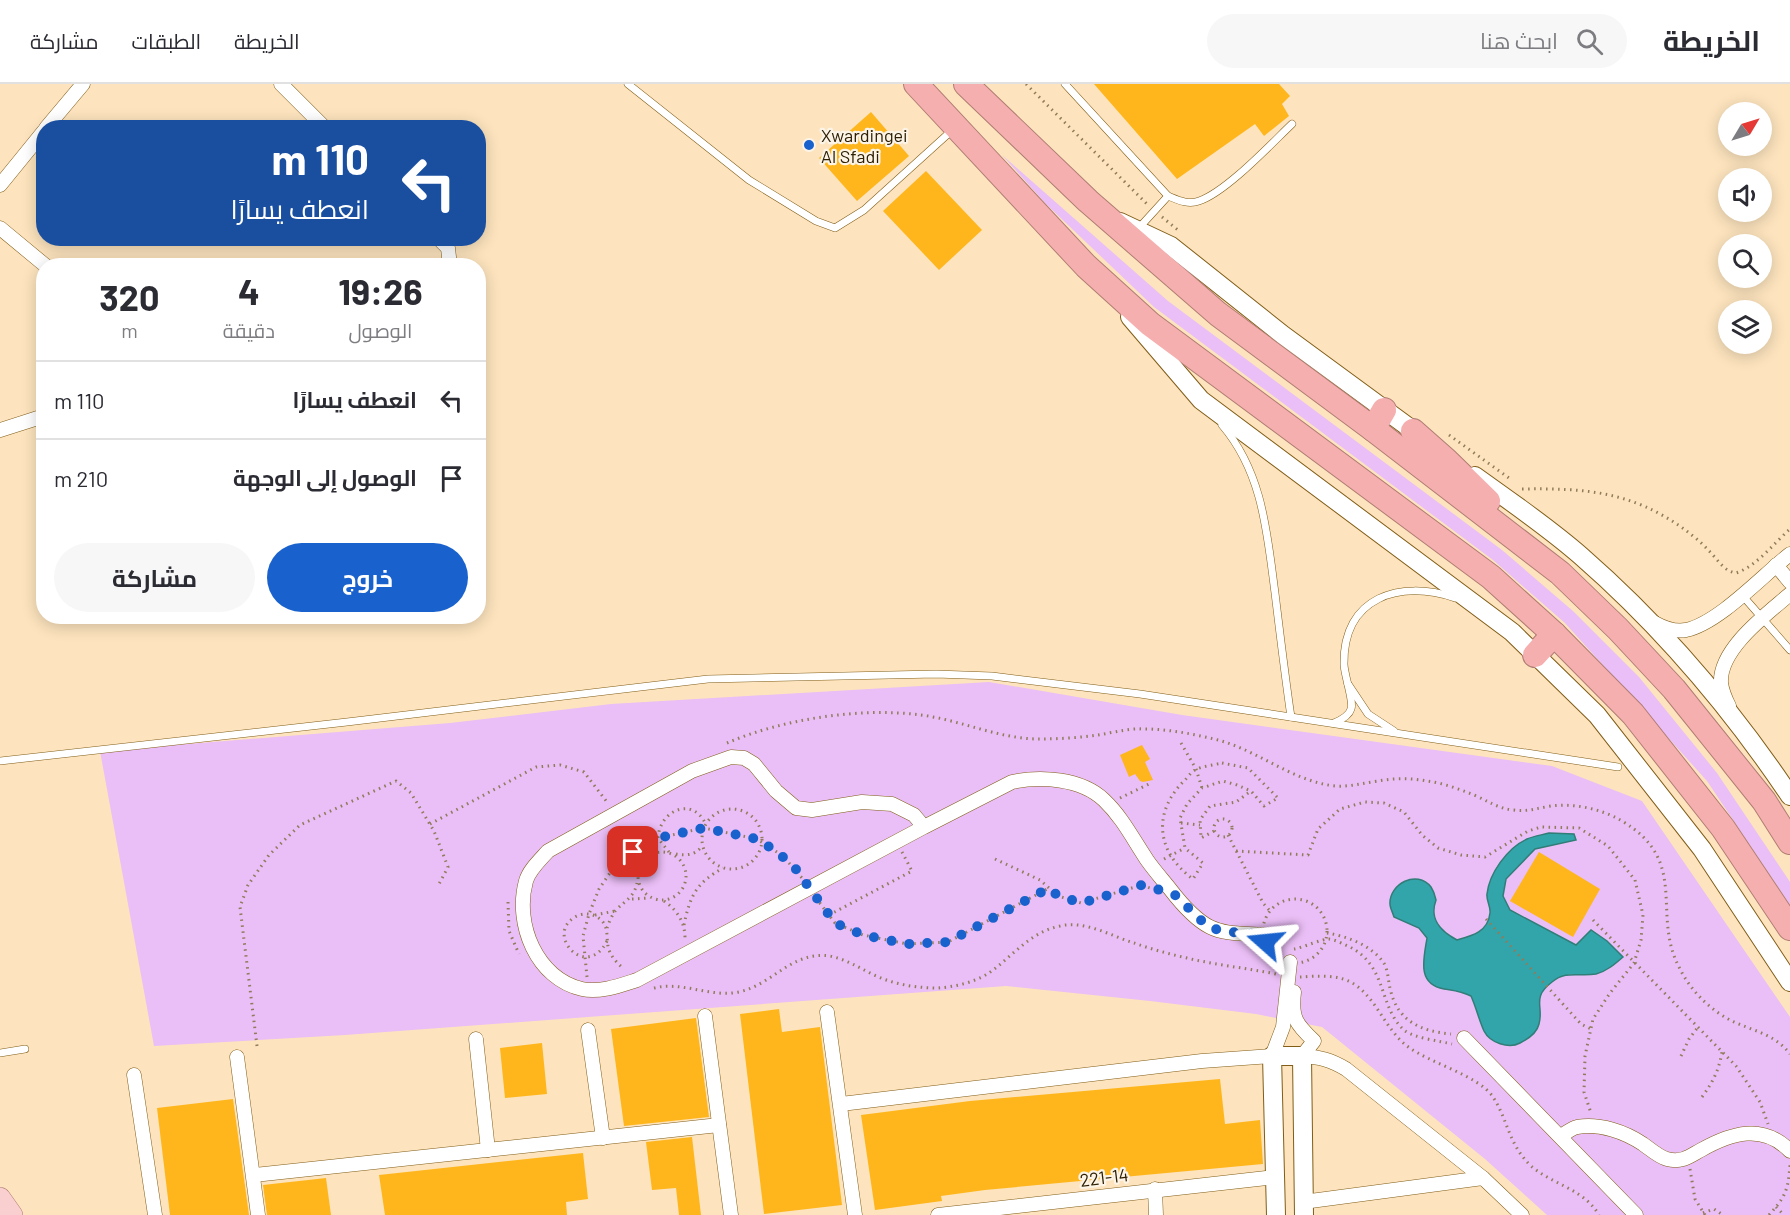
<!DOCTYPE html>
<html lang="ar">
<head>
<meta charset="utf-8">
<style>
  :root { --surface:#fff; --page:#f7f7f7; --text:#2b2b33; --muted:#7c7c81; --line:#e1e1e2; --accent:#1961cc }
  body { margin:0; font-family:Barlow,Cairo,sans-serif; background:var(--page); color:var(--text); direction:rtl; height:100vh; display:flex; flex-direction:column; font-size:22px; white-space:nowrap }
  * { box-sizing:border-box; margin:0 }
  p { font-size:20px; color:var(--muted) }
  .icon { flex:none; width:33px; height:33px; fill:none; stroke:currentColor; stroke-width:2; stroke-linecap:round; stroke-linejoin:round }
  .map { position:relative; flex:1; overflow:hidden; direction:ltr }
  .panel { position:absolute; left:36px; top:174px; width:450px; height:366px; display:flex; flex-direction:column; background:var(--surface); border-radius:24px; box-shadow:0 3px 15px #0003; direction:rtl }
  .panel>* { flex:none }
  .banner { position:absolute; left:36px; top:36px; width:450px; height:126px; border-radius:24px; box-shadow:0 3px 15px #0003; direction:rtl; background:#1a4fa0; color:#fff; overflow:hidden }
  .needle { width:39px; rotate:52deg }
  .tools { position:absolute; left:1718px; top:18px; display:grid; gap:12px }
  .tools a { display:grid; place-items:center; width:54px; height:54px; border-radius:50%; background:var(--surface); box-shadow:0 3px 15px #0003; font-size:30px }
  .pin { position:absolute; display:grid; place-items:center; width:51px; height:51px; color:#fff; margin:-26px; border-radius:12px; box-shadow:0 3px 9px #0006 }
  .me { position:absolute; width:66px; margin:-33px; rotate:288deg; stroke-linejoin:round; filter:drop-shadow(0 0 4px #0008) }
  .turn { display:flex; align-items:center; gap:21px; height:126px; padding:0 18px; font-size:27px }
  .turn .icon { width:78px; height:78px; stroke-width:2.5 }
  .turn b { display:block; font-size:42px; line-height:51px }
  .eta { display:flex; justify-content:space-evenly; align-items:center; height:102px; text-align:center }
  .eta b { font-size:36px; font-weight:700; line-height:42px }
  .cta { display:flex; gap:12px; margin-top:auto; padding:12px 18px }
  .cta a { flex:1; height:69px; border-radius:36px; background:var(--accent); color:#fff; font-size:24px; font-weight:700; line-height:69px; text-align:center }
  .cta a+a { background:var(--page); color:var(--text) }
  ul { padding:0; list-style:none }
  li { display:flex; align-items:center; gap:18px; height:78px; padding:0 18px; border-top:2px solid var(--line) }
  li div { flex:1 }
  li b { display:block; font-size:22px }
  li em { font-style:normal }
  header { display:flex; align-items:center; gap:36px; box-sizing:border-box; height:84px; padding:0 30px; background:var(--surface); border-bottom:2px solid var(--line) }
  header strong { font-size:28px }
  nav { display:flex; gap:33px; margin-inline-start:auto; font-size:21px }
  .search { width:420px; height:54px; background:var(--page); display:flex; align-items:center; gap:15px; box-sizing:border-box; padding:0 21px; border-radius:33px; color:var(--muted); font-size:22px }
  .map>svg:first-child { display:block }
</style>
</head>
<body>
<header>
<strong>الخريطة</strong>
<div class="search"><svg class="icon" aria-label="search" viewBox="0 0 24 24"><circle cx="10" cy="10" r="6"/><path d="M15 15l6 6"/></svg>ابحث هنا</div>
<nav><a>الخريطة</a><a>الطبقات</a><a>مشاركة</a></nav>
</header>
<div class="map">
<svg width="1790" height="1131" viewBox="0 0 1790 1131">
  <rect width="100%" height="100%" fill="#fde4be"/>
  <g fill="#eabef6">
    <path d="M1002,71L1168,217L1502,466L1573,527L1639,593L1717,689L1790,798V821L1707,697L1565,539L1493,476L1154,223L1046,120Z"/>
    <path d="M989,598L1182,631L1552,682L1642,717L1790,933V1131H1547L1485,1075L1322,943L1256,930L1150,917L1006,902L345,951L154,962L100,667L450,639L611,620Z"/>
  </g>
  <path fill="#32a5aa" stroke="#317d78" stroke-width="1.5" d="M1549,749L1574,750L1576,756L1535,765L1506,795L1503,812L1510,826L1576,861L1591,846L1607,857L1623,873C1615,880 1607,887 1596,890C1579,893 1566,886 1552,898C1531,914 1544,922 1539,940C1537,949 1528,955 1520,959C1509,965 1490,959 1484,947C1479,936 1476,923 1471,912C1460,907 1456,907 1444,905C1416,900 1424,874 1427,854L1419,844L1394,833C1393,829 1390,824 1390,820C1389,800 1417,785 1431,803C1433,806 1435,811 1436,816C1429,835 1440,847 1457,856C1472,852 1488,848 1490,829C1491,823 1486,816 1487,810C1489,790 1507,764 1527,755C1534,752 1542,751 1549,749Z"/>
  <g fill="#feb61c">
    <path d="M1094,0H1279L1290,12L1282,20L1289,32L1264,52L1255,40L1177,95Z"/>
    <path d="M871,28L909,72L857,117L819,74Z"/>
    <path d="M926,87L982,146L939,186L883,127Z"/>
    <path d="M1142,661L1150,675L1145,678L1153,696L1143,698L1140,697L1135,690L1129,693L1120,671Z"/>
    <path d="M1539,768L1600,805L1573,853L1510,817Z"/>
    <path d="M779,925L782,948L820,943L842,1121L764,1130L740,930Z"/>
    <path d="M696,934L709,1033L624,1042L611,945Z"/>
    <path d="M542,959L547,1010L505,1014L500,964Z"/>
    <path d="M1220,995L1225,1040L1260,1036L1263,1080L985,1106L941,1112L942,1117L875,1126L861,1031L970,1017Z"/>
    <path d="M233,1015L249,1131H170L157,1024Z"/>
    <path d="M692,1053L701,1131H679L676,1104L652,1106L646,1058Z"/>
    <path d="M583,1069L588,1115L566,1118L567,1131H385L379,1091Z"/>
    <path d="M326,1094L331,1131H267L263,1101Z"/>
  </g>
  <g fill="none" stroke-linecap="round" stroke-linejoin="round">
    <g stroke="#815d17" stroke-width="8">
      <g id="lane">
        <path d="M628,0L749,96L816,137L835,144L864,126L948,50"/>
        <path d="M1065,0L1168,112C1178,116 1188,121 1199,117C1226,108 1270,61 1292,40"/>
        <path d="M1137,146L1168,112"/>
        <path d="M1222,341C1263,389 1267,449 1275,509C1280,550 1285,592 1291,633"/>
        <path d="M1742,511L1790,566"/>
        <path d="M1348,600L1368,630L1394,647"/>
        <path d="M1334,639C1341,636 1349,632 1351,625C1354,618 1344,590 1344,580C1343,513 1400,495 1455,514"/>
        <path d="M0,677L347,638L708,595L936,590L992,592L1140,610L1618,683"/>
        <path d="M0,969L25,965"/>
      </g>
    </g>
    <g stroke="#815d17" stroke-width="15">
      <g id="street">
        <path d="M281,0L325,44"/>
        <path d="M46,44L83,0"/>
        <path d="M0,101L44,47"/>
        <path d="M0,144L46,182"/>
        <path d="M438,154L448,164L450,182"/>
        <path d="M0,346L44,332"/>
        <path d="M1776,481L1790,498"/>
        <path d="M1655,539C1664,544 1675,548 1686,546C1719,539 1763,491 1790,470"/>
        <path d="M1729,622C1725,614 1722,607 1721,599C1719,565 1767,530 1790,510"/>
        <path d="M924,743L637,896C621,901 600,909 582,905C537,895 514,840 526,797C529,786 540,776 548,767L692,687L731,673L744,674L754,680L776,707L796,724L812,726L862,718L892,720L914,731L924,743L1012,698C1040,692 1081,694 1104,716C1122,733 1133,755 1147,776C1154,786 1162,795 1170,805C1180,818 1194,835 1210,843C1226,851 1245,849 1264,851"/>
        <path d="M1294,908C1291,934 1296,940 1314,957L1302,972"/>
        <path d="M827,928L855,1131"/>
        <path d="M705,932L731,1131"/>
        <path d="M588,946L603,1054"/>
        <path d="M1464,954L1636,1131"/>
        <path d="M476,955L488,1066"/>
        <path d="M1302,972C1320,973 1331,976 1346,985L1483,1094L1522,1131"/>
        <path d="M237,973L258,1131"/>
        <path d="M134,991L155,1131"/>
        <path d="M841,1020L1202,977L1272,972L1283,943L1290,878"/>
        <path d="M1561,1052C1566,1049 1572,1044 1577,1043C1600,1039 1625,1048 1643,1060C1650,1065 1659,1073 1667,1075C1682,1079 1690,1072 1701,1066C1731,1049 1763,1039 1790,1067"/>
        <path d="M254,1091L719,1041"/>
        <path d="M1155,1105L1156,1131"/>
        <path d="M1303,1118L1483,1094"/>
        <path d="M938,1131L1275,1093"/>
      </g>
    </g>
    <g stroke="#815d17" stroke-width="20">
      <g id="secondary">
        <path d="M1120,138L1171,162L1283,251L1422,353"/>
        <path d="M1130,233L1201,316L1512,548L1597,631L1702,765L1790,898"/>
        <path d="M1475,392C1511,418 1548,443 1581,472C1660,541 1731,624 1790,712"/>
        <path d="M1276,1131L1272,972H1302L1304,1131"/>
      </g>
    </g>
    <g stroke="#b07d73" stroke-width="22">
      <path id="primary" d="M0,1114L12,1131"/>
    </g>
    <g stroke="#b07d73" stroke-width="26">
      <g id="highway">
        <path d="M916,0L1086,182L1150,240L1491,493L1554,550L1633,630L1723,744L1790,844"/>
        <path d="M966,0L1088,117L1218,230L1373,345L1560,489L1618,545L1674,605L1764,717L1790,758"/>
        <path d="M1373,345L1384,326"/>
        <path d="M1413,347L1447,377L1488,417"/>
        <path d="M1535,571L1554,550"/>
      </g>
    </g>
    <g stroke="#907c5b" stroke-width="3" stroke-dasharray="1.5 4.5" stroke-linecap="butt">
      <path d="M1026,0L1148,121"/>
      <path d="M1162,133L1178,146"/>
      <path d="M1449,351L1509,394"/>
      <path d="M1522,405C1584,404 1631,407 1684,445C1692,451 1701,458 1708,466C1717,474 1723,487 1736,489C1757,482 1774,459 1790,445"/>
      <path d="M727,659C783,635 860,623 921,631C960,636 997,654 1036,655C1056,655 1078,654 1098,651C1110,649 1122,646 1135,645C1161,644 1189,649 1214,655C1257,665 1291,697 1335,702C1350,703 1363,699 1378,697C1394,694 1411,694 1427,697C1443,699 1459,705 1474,711C1488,717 1499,725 1514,726C1527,728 1538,724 1551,722C1574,719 1602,725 1622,737C1691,778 1650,830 1680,885C1691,907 1710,926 1732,937C1753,947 1775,950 1790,970"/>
      <path d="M1181,659L1196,685L1202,704"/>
      <path d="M1222,679L1248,684L1278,714L1264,722L1251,707L1237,701L1223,697L1202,704L1187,720L1180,734L1185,764L1203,779L1193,795C1156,768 1152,728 1185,696C1188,693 1191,688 1195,686C1202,682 1214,681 1222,679Z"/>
      <path d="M1120,714L1149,700"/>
      <circle cx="732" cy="755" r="30"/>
      <circle cx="1223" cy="744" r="9"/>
      <path d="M1181,739L1200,741"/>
      <path d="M430,740L536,683L560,681L584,688L607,718"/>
      <path d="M619,743L639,782"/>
      <path d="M1214,747L1201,754L1200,736L1210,722L1236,718L1251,707"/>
      <path d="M1228,751L1263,819L1270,827"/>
      <path d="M1236,767L1308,771L1318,745L1340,725L1365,718L1384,719L1404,728L1422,751L1438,764L1461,771L1485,773L1528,747L1541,743L1579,744L1608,762L1635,796L1643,831L1641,856L1634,879L1610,909L1593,935L1585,972L1584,1008L1591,1029"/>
      <circle cx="662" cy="792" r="24"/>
      <path d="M669,768L658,754C660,725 694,712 706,741"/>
      <path d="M676,770C686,772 696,771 702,762"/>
      <path d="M995,775L1040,796L1058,812L1081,819L1142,801L1150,804"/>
      <path d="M1164,775L1185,764"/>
      <path d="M816,814L835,839L863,851L907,860L948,858L1049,804"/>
      <path d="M632,815L649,814"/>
      <circle cx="1295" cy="847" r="32"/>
      <path d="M664,817C677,826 685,838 685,854"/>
      <path d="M508,818L509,847L519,870"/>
      <path d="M595,831L615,827"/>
      <path d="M829,831L912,787L902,768"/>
      <path d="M1486,835L1581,940L1591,945"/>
      <path d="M1593,836L1736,982L1760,1018L1768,1040"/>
      <path d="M684,841C690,812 696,799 723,784"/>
      <path d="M607,844C609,838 612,831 616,826C626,816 634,813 637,799"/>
      <path d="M1327,849C1346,852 1371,861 1383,878C1388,884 1388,896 1390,904C1397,937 1420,947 1451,950"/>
      <path d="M607,857C587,897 544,851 575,833C582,829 591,829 597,833C611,841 605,855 609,866C612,874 618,880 624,885"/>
      <path d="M1294,865C1305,863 1321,855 1329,855C1336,856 1343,860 1350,863C1388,883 1378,922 1404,946C1413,954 1440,957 1452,960"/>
      <path d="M587,893L583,852L589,830L599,805L616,780L658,754L704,744L757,755L783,772L802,794"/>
      <path d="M1300,893C1317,892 1339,890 1354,900C1377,915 1385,945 1407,962C1431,980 1478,991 1493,1013C1508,1036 1508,1059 1530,1081C1552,1101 1583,1104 1599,1131"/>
      <path d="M654,904C683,897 711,914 739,908C774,900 791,867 830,872C845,875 858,883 872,890C892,900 915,904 938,904C955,903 975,898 989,889C1013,872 1030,848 1060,842C1085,836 1111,852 1134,859C1151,865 1169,870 1187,874C1216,881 1246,884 1276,890"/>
      <path d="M257,962L240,823L248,801L269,771L300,741L396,697L411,709L434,747L448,783L439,800"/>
      <path d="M1681,972L1689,955L1698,943"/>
      <path d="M1702,1013C1713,998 1719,986 1722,968"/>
      <path d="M1690,1085L1695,1115L1705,1131"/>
      <path d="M1776,1123L1784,1131"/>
      <path d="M1703,1129L1714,1125L1723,1131"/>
      <path d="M1769,1131C1786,1112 1788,1106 1790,1081"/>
    </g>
    <use href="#lane" stroke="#fff" stroke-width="7"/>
    <use href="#street" stroke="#fff" stroke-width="14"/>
    <use href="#secondary" stroke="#fff" stroke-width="18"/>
    <use href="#primary" stroke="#f9cfcf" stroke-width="21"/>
    <use href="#highway" stroke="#f5afaf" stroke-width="24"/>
  </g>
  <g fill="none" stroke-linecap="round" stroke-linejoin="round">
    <path stroke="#1961cc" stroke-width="10" stroke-dasharray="0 18" d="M633,768L658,754L704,744L757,755L762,760L773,764L795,784L835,839L863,851L907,860L948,858L1049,804L1058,812L1082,819L1142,801L1174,810L1207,842L1221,847L1264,851L1265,858"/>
  </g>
  <circle fill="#1961cc" stroke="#fcf4e7" stroke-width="2" cx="809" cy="61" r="6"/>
  <g text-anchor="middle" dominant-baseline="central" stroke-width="4.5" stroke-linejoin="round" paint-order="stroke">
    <g font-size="18" fill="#2f2004" stroke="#fcf4e7" text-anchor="start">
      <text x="821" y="51">Xwardingei<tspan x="821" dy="21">Al Sfadi</tspan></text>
    </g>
    <g font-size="18" fill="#2f2004" stroke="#fcf4e7">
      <text transform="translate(1104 1093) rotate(-7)">221-14</text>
    </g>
  </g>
</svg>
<div class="tools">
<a><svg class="needle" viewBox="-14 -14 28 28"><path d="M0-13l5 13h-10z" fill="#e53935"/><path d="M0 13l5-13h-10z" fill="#7c7c81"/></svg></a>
<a><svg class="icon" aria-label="sound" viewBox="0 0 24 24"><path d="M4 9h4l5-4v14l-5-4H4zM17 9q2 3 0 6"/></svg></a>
<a><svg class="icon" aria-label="search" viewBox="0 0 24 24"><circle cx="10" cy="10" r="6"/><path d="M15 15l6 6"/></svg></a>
<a><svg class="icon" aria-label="layers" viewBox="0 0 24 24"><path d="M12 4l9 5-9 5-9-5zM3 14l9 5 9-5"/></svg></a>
</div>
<div class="pin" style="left:633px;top:768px;background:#d93025"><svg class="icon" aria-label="arrive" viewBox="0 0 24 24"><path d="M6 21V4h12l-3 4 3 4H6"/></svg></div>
<svg class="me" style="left:1265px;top:858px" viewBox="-20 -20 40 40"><path d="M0-17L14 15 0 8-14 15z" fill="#1961cc" stroke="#fff" stroke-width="4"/></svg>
<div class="banner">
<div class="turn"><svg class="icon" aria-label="left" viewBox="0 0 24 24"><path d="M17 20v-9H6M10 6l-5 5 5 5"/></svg><div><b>110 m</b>انعطف يسارًا</div></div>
</div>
<section class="panel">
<div class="eta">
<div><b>19:26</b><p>الوصول</p></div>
<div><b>4</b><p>دقيقة</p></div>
<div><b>320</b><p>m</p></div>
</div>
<ul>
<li><svg class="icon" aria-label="left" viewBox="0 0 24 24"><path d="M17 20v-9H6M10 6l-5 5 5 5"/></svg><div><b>انعطف يسارًا</b></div><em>110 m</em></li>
<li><svg class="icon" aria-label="arrive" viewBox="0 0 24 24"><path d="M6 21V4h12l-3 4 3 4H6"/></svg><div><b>الوصول إلى الوجهة</b></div><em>210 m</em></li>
</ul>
<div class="cta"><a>خروج</a><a>مشاركة</a></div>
</section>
</div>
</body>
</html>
